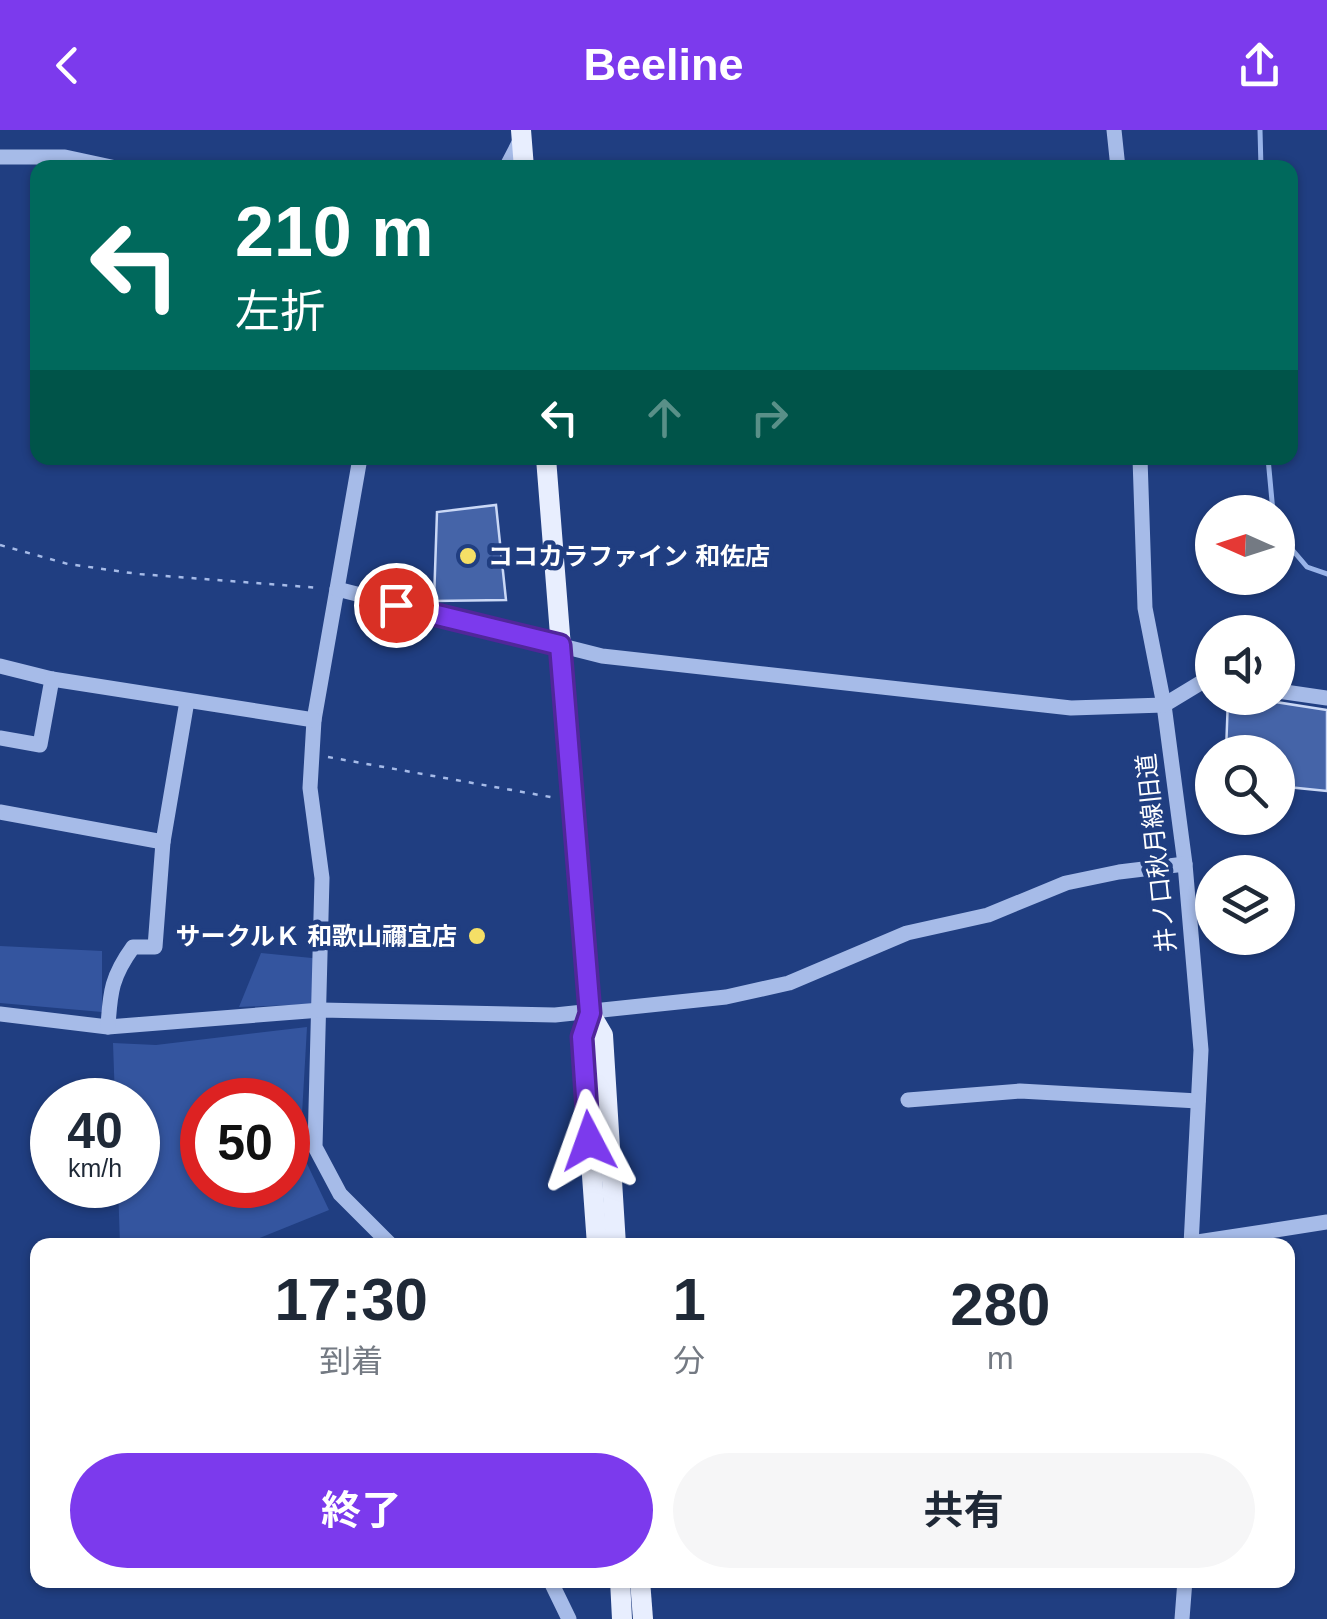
<!DOCTYPE html>
<html lang="ja">
<head>
<meta charset="utf-8">
<style>
  :root { --surface:#fff; --page:#f6f6f7; --text:#1f2937; --muted:#747a83; --accent:#7c3aed }
  body { margin:0; font-family:Helvetica,"Noto Sans JP",sans-serif; background:var(--page); color:var(--text); height:100vh; display:flex; flex-direction:column; font-size:38px; white-space:nowrap }
  * { box-sizing:border-box; margin:0 }
  p { font-size:32px; color:var(--muted) }
  .icon { flex:none; width:55px; height:55px; fill:none; stroke:currentColor; stroke-width:2; stroke-linecap:round; stroke-linejoin:round }
  .map { position:relative; flex:1; overflow:hidden }
  .sheet { position:absolute; left:30px; top:1108px; width:1265px; height:350px; display:flex; flex-direction:column; background:var(--surface); border-radius:20px; box-shadow:0 2px 8px #0004 }
  .sheet>* { flex:none }
  .hud { position:absolute; left:30px; top:30px; width:1268px; height:305px; border-radius:20px; box-shadow:0 2px 8px #0004; background:#00695c; color:#fff; overflow:hidden }
  .needle { width:65px; rotate:273deg }
  .controls { position:absolute; left:1195px; top:365px; display:grid; gap:20px }
  .controls a { display:grid; place-items:center; width:100px; height:100px; border-radius:50%; background:var(--surface); box-shadow:0 2px 8px #0004; font-size:50px }
  .speed { position:absolute; left:30px; top:948px; display:flex; gap:20px; font-size:50px; font-weight:700; text-align:center }
  .speed>* { display:grid; place-content:center; width:130px; height:130px; border-radius:50%; background:var(--surface); box-shadow:0 2px 8px #0004; line-height:1 }
  .speed small { font-size:25px; font-weight:400 }
  .speed .limit { border:15px solid #d22; background:#fff; color:#111 }
  .pin { position:absolute; display:grid; place-items:center; width:85px; height:85px; color:#fff; margin:-42px; border:5px solid #fff; border-radius:50%; box-shadow:0 2px 10px #0007 }
  .me { position:absolute; width:110px; margin:-55px; rotate:356deg; stroke-linejoin:round; filter:drop-shadow(0 0 8px #0008) }
  .turn { display:flex; align-items:center; gap:35px; height:210px; padding:0 40px; font-size:45px }
  .turn .icon { width:130px; height:130px; stroke-width:2.5 }
  .turn b { display:block; font-size:70px; line-height:85px }
  .lanes { display:flex; align-items:center; height:95px; padding:0 40px; background:#0003; justify-content:center; gap:50px; direction:ltr }
  .lanes .off { opacity:.35 }
  .eta { display:flex; justify-content:space-evenly; align-items:center; height:170px; text-align:center }
  .eta b { font-size:60px; font-weight:700; line-height:70px }
  .button { display:flex; gap:20px; margin-top:auto; padding:20px 40px }
  .button a { flex:1; height:115px; border-radius:60px; background:var(--accent); color:#fff; font-size:40px; font-weight:700; line-height:115px; text-align:center }
  .button a+a { background:var(--page); color:var(--text) }
  header { display:flex; justify-content:space-between; align-items:center; height:130px; padding:0 40px; background:var(--accent); color:#fff; font-size:45px; font-weight:700 }
  .map>svg:first-child { display:block }
</style>
</head>
<body>
<header><svg class="icon" aria-label="back" viewBox="0 0 24 24"><path d="M15 5l-7 7 7 7"/></svg>Beeline<svg class="icon" aria-label="share" viewBox="0 0 24 24"><path d="M12 15V3M7 8l5-5 5 5M5 13v7h14v-7"/></svg></header>
<div class="map">
<svg width="1327" height="1489" viewBox="0 0 1327 1489">
  <rect width="100%" height="100%" fill="#203e81"/>
  <g fill="#34559f" fill-rule="evenodd">
    <path d="M0,816L102,821V882L0,873Z"/>
    <path d="M261,823L322,829L313,874L239,877Z"/>
    <path d="M307,897L300,1019L329,1080L242,1115H120L118,1055H138V970H115L113,913L156,915ZM202,970H288V1055H202Z"/>
  </g>
  <g fill="none" stroke-linecap="round" stroke-linejoin="round">
    <g stroke="#99b4e9" stroke-width="5">
      <path d="M1260,0L1261,38"/>
      <path d="M1268,328L1273,382"/>
      <path d="M1278,403L1307,437L1327,444"/>
    </g>
  </g>
  <g fill="#4564a8" stroke="#cad8f6" stroke-width="2.5">
    <path d="M496,375L506,470L434,471L437,382Z"/>
    <path d="M1228,568H1250L1327,580V661L1278,656V622H1226Z"/>
  </g>
  <g fill="none" stroke-linecap="round" stroke-linejoin="round">
    <g stroke="#a6bbe8" stroke-width="2.5" stroke-dasharray="5 8" stroke-linecap="butt">
      <path d="M0,415L68,434L138,444L321,458"/>
      <path d="M328,627L556,668"/>
    </g>
    <g stroke="#a6bbe8" stroke-width="15">
      <path d="M1114,0L1118,38"/>
      <path d="M0,27H65L116,38"/>
      <path d="M506,38L522,7"/>
      <path d="M360,328L314,590L310,658L322,748L315,1017L340,1064L391,1115"/>
      <path d="M1140,328L1145,478L1164,575L1185,734L1201,920L1191,1115"/>
      <path d="M337,459L602,526L1071,578L1164,575L1202,552L1212,553"/>
      <path d="M0,536L52,549L314,590"/>
      <path d="M1278,561L1327,568"/>
      <path d="M0,608L40,615L52,549"/>
      <path d="M0,682L163,712"/>
      <path d="M0,884L108,897L321,880L555,885L726,867L789,853L907,803L988,785L1066,753L1119,742L1185,734"/>
      <path d="M108,897C110,861 112,846 133,817H155L163,712L187,571"/>
      <path d="M908,970L1020,961L1198,971"/>
      <path d="M1191,1113L1327,1092"/>
      <path d="M550,1450L569,1489"/>
      <path d="M1182,1489L1185,1450"/>
    </g>
    <g stroke="#e8eefe" stroke-width="20">
      <path d="M521,0L524,38"/>
      <path d="M546,328L590,883L582,907L597,1115"/>
      <path d="M590,883L603,905L616,1115"/>
      <path d="M620,1450L622,1489"/>
      <path d="M640,1450L643,1489"/>
    </g>
  </g>
  <g fill="none" stroke-linecap="round" stroke-linejoin="round">
    <g stroke="#51269a" stroke-width="25">
      <path id="route" d="M396,475L560,515L590,883L582,907L589,1011"/>
    </g>
    <use href="#route" stroke="#7c3aed" stroke-width="18"/>
  </g>
  <g fill="#f5df66" stroke="#203e81" stroke-width="4">
    <circle cx="468" cy="426" r="10"/>
    <circle cx="477" cy="806" r="10"/>
  </g>
  <g text-anchor="middle" dominant-baseline="central" stroke-width="9" stroke-linejoin="round" paint-order="stroke">
    <g font-size="25" font-weight="bold" fill="#fff" stroke="#203e81" text-anchor="start">
      <text x="488" y="426">ココカラファイン 和佐店</text>
      <text x="457" y="806" text-anchor="end">サークルＫ 和歌山禰宜店</text>
    </g>
    <g font-size="25" fill="#fff" stroke="#203e81">
      <text transform="translate(1156 723) rotate(-96)">井ノ口秋月線旧道</text>
    </g>
  </g>
</svg>
<div class="controls">
<a><svg class="needle" viewBox="-14 -14 28 28"><path d="M0-13l5 13h-10z" fill="#e53935"/><path d="M0 13l5-13h-10z" fill="#747a83"/></svg></a>
<a><svg class="icon" aria-label="sound" viewBox="0 0 24 24"><path d="M4 9h4l5-4v14l-5-4H4zM17 9q2 3 0 6"/></svg></a>
<a><svg class="icon" aria-label="search" viewBox="0 0 24 24"><circle cx="10" cy="10" r="6"/><path d="M15 15l6 6"/></svg></a>
<a><svg class="icon" aria-label="layers" viewBox="0 0 24 24"><path d="M12 4l9 5-9 5-9-5zM3 14l9 5 9-5"/></svg></a>
</div>
<div class="speed"><div>40<small>km/h</small></div><div class="limit">50</div></div>
<div class="pin" style="left:396px;top:475px;background:#d93025"><svg class="icon" aria-label="arrive" viewBox="0 0 24 24"><path d="M6 21V4h12l-3 4 3 4H6"/></svg></div>
<svg class="me" style="left:589px;top:1011px" viewBox="-20 -20 40 40"><path d="M0-17L14 15 0 8-14 15z" fill="#7c3aed" stroke="#fff" stroke-width="4"/></svg>
<div class="hud">
<div class="turn"><svg class="icon" aria-label="left" viewBox="0 0 24 24"><path d="M17 20v-9H6M10 6l-5 5 5 5"/></svg><div><b>210 m</b>左折</div></div>
<div class="lanes"><svg class="icon" aria-label="left" viewBox="0 0 24 24"><path d="M17 20v-9H6M10 6l-5 5 5 5"/></svg><svg class="icon off" aria-label="ahead" viewBox="0 0 24 24"><path d="M12 20V5M6 11l6-6 6 6"/></svg><svg class="icon off" aria-label="right" viewBox="0 0 24 24"><path d="M7 20v-9h11M14 6l5 5-5 5"/></svg></div>
</div>
<section class="sheet">
<div class="eta">
<div><b>17:30</b><p>到着</p></div>
<div><b>1</b><p>分</p></div>
<div><b>280</b><p>m</p></div>
</div>
<div class="button"><a>終了</a><a>共有</a></div>
</section>
</div>
</body>
</html>
